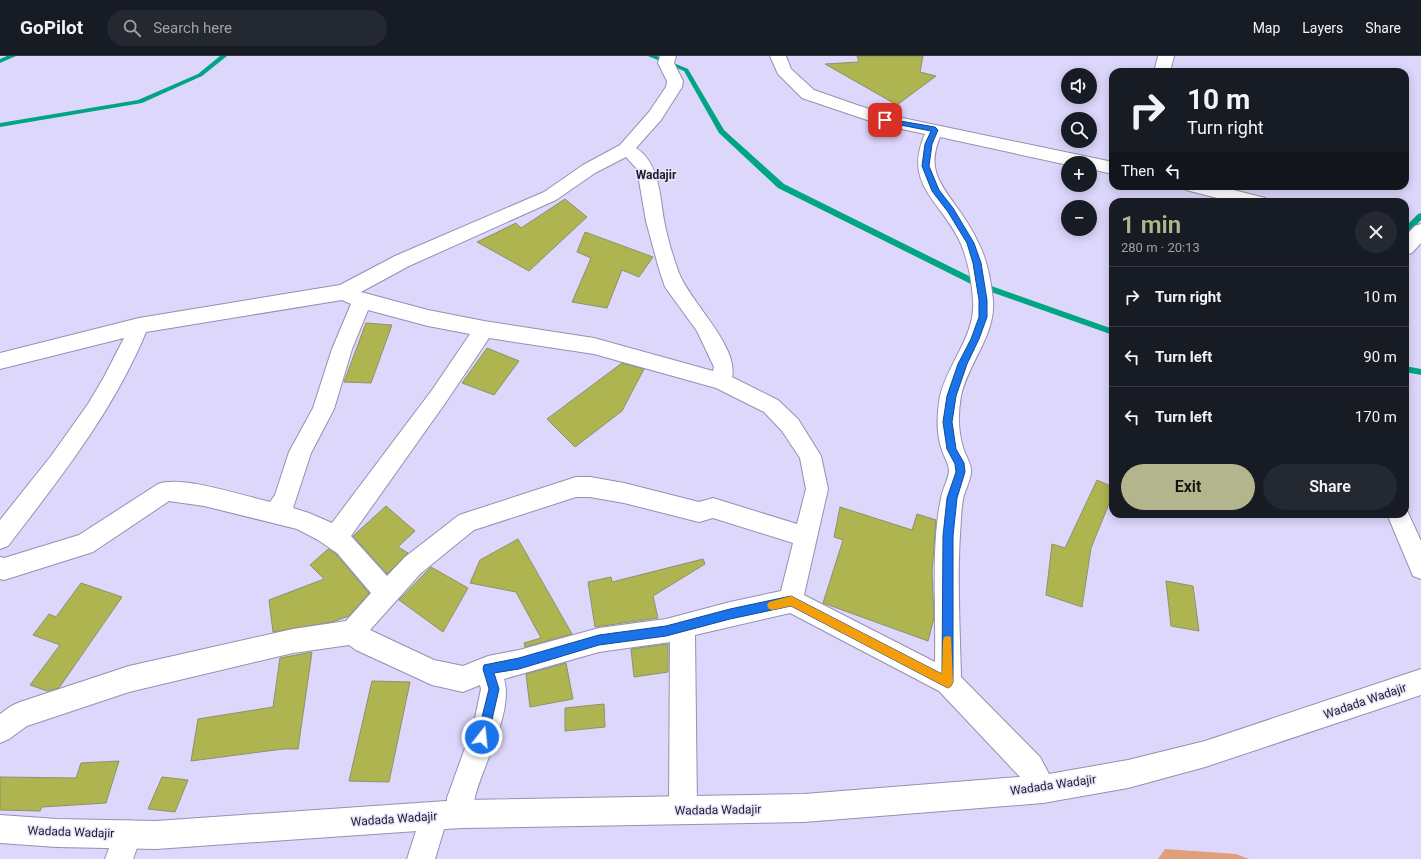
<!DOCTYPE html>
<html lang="en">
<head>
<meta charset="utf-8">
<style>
  :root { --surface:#171b24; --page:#242831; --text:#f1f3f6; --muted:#9ea1a6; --line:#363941; --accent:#b3b58c }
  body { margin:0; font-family:Roboto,sans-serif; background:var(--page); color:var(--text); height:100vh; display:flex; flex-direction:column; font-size:15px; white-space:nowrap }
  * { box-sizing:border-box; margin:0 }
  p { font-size:13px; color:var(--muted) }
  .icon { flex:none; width:22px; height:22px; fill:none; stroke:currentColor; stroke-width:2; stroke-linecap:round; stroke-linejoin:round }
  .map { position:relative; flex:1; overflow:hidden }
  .details { position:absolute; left:1109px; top:142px; width:300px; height:320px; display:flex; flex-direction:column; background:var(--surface); border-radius:12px; box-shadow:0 2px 10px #0003 }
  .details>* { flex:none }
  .guide { position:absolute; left:1109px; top:12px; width:300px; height:122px; border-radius:12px; box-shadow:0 2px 10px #0003; background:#171b24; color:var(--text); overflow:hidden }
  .tools { position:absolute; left:1061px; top:12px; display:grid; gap:8px }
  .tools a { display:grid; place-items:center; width:36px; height:36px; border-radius:50%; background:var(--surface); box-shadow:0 2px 10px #0003; font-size:20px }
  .pin { position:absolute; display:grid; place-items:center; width:34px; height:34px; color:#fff; margin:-17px; border-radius:8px; box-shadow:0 2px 6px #0006 }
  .me { position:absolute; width:44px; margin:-22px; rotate:16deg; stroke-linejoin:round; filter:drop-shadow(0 0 3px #0008) }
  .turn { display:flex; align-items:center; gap:14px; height:84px; padding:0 12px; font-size:18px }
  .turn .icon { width:52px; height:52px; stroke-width:2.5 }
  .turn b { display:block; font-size:28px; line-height:34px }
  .then { display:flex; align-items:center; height:38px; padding:0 12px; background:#0003; gap:8px; font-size:15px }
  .round { display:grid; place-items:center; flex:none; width:42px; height:42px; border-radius:21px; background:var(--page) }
  .head { display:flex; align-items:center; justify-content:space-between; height:68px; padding:0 12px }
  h1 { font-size:24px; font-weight:600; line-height:30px; color:var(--accent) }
  .action { display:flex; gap:8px; margin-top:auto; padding:8px 12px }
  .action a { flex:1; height:46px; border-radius:24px; background:var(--accent); color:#111; font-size:16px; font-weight:600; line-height:46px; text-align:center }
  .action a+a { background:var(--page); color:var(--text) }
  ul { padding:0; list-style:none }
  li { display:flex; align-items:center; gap:12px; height:60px; padding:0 12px; border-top:1px solid var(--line) }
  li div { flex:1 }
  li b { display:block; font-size:15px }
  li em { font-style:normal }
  header { display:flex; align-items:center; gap:24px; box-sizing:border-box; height:56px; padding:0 20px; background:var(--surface); border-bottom:1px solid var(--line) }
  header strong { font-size:19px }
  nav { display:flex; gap:22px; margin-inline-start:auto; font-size:14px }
  .search { width:280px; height:36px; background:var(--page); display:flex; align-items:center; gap:10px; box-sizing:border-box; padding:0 14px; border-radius:22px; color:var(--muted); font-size:15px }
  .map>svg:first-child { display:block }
</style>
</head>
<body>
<header>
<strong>GoPilot</strong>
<div class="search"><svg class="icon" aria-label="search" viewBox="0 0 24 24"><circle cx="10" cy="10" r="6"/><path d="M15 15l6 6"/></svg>Search here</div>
<nav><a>Map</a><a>Layers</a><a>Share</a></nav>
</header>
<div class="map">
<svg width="1421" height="803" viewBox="0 0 1421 803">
  <rect width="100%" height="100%" fill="#dcd7fb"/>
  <path fill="#e09f78" d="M1165,793L1236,798L1249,803H1158Z"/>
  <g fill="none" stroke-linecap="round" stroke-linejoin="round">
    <g fill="#00a584" fill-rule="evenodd">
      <path d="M7,0H16L0,7V3Z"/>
      <path d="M220,0H227L202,20L142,47L0,71V67L138,44L198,18Z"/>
      <path d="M648,0H657L688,13L724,74L784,128L983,227L1113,273V279L977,231L778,132L719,77L684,15Z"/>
      <path d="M1421,157V164L1408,178L1405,179V171L1418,158Z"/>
      <path d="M1405,310L1421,313V319L1405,316Z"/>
    </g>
  </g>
  <g fill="#aeb450" stroke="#8e916e">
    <path d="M857,0H923L920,16L936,20L897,49L825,8L859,6Z"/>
    <path d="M565,143L587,161L529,215L477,186L516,167L521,172Z"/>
    <path d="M585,176L653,201L639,221L622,214L607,252L572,246L591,202L577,196Z"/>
    <path d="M366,267L392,269L371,327L344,326Z"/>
    <path d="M487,292L519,305L494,339L462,327Z"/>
    <path d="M622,307L644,313L622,355L575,391L547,363Z"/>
    <path d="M1097,424L1113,431V438L1091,492L1082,551L1046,539L1052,488L1065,492Z"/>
    <path d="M386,450L415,475L398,491L408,497L387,518L353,480Z"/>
    <path d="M840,451L912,474L917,458L936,464L932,517L934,562L928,585L823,547L843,484L834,481Z"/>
    <path d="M518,483L572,578L525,591L524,587L541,582L516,536L470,527L480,504Z"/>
    <path d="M328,493L336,498L369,537L349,560L332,566L273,576L269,544L324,523L310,509Z"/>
    <path d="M703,503L705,508L653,540L658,562L595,571L588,526L611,521L612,526Z"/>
    <path d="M431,511L468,532L443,576L399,544Z"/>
    <path d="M1166,525L1193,530L1199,575L1171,570Z"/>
    <path d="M81,527L122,541L59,632L47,635L30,629L60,589L33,579L49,558L56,561Z"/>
    <path d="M668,588V616L634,621L631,593Z"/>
    <path d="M312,596L298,693H283L191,705L198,663L273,651L280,602Z"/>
    <path d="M566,607L573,643L530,651L526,618Z"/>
    <path d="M372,625L410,626L389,726L349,725Z"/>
    <path d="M604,648L605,671L565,675V652Z"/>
    <path d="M119,705L106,747L42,751L40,755L0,754V721L76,722L81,707Z"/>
    <path d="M162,721L188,724L175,756L148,753Z"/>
  </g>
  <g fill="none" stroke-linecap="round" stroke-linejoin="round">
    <g stroke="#9590b2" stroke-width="2">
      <g id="street">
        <path d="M660,0H676L674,7L683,25L682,31L661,64L636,92C659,106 660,140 664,164C667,181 673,201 679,217C690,246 739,290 732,321L778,344L798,363L821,400L828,433L804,539L935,606C936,564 933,521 936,479C937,467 938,455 941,443C942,433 949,423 949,414C948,406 944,401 942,394C936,378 937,357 940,340C948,307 976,279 973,244C972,226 968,205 961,188C943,146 902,130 925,78L879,68L802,42L778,18L770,0H786L791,13L814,34L857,49L888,59L1113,106V118L1090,113V107H1068V109L940,81C927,112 939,126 956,150C964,161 972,173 978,186C987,203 991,225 993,244C996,279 968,307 961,340C958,357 958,375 963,391C965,400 972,407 971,417C970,426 965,434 963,443C961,454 961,467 960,479C957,524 960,575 961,621L1040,701L1057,733L1053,743L1043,747L1033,743L1020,721L939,635L790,557L695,579L697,754L693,764L683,768L673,764L669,754L670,586L599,596L504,623C514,655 483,708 475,741C473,751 475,757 471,768L461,772L451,768L448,760L435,803H407L424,750L434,746L444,750L447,758V742L474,667L481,633L480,629L463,636L432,629L356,594L349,589L293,597L129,636L27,670L9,683L0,687V658L11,650L20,646L129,610L293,573L346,565L371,537L337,497L318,484L297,473L204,450L169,445L93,496L4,524L0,523V501L4,502L79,479L158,428C182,419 244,440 270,446L275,439L289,396L313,352L332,293L351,248L342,244L146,276C113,356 60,422 8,490L0,493V464L51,400L88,348L104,321L124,282L0,313V297L139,262L340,229L395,200L544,136L583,109L620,89L649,56L666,31L667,25L658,7ZM626,101L637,113L646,165L659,213L665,231L697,275L714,311L713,315L594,282L484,265L428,254L361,236L409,210L556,144L595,117ZM368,254L428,270L470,278L432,334L332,467L309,457L293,452L311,397L334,353L352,293ZM489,282L594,298L716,332L764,356L782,375L800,402L806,433L797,468L713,442L699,446L624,427L590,421H576L459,459L405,501L387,520L351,480L446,346ZM576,441H590L624,447L699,466L713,462L793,487L781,535L730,546L666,563L599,572L519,594L488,600L463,610L434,604L370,574L421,517L474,474Z"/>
        <path d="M1158,0H1174L1170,16H1154Z"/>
        <path d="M1183,130H1218L1265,142L1268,146H1233L1186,134Z"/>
        <path d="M1421,168V187L1412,197L1405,199V180L1415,170Z"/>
        <path d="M1405,450L1421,485V523L1413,520L1387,458H1405Z"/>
        <path d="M128,764L138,768L142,778L133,803H105L118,768Z"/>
      </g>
    </g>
    <g stroke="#9590b2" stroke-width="2">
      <path id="secondary" d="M1421,613V639L1205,711L1128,732L1043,747L804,766L461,772L156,793L57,791L0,787V759L57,763L156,765L461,744L804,738L1043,719L1128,704L1205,685Z"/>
    </g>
    <use href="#street" fill="#fff" fill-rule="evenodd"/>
    <use href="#secondary" fill="#fff" fill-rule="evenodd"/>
  </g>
  <path fill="#1a73e8" stroke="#114b97" d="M883,62L935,71L938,74L932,88L929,110L939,134L953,152L974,187L981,207L987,244V261L979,283L967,308L956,340L952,366L956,393L964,407L965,416L957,442L953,480V626L951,630L948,632L944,630L791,550L730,563L666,580L599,589L519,613L494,617L499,633L488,681L486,685L482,686L478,685L477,681L489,633L483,613L484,609L519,602L599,579L666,570L730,553L791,540L942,618L943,480L947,442L956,416L955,408L947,393L943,366L947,340L958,308L971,283L979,261V244L973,207L967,187L948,156L932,135L922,110L925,88L931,75L885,66L883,65Z"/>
  <path fill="#f59e0b" d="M791,540L942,618L943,585L944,581L948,580L951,581L953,626L951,630L948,632L944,630L791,550L772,554L769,553L767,549L769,546Z"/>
  <g text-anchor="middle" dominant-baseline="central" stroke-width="3" stroke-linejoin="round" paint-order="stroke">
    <g font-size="12" font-weight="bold" fill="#1f1d2a" stroke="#e9e6fc">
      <text x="656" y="119">Wadajir</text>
    </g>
    <g font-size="12" fill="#1f1d2a" stroke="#e9e6fc">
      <text transform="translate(1365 645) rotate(-19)">Wadada Wadajir</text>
      <text transform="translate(1053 729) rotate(-8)">Wadada Wadajir</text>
      <text transform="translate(718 754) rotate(-1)">Wadada Wadajir</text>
      <text transform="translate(394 763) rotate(-4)">Wadada Wadajir</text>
      <text transform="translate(71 776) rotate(2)">Wadada Wadajir</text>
    </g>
  </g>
</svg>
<div class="tools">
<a><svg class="icon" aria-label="sound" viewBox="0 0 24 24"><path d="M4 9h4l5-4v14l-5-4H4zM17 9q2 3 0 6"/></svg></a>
<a><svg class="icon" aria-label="search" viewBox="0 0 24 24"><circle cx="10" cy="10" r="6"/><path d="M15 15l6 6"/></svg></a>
<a>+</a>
<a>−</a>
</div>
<div class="pin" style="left:885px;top:64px;background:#d93025"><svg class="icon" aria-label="arrive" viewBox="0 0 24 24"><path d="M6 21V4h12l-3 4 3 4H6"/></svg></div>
<svg class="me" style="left:482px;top:681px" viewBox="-20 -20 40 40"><circle r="17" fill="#1a73e8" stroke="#fff" stroke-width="3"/><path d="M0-11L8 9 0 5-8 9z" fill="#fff"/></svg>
<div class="guide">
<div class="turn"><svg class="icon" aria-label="right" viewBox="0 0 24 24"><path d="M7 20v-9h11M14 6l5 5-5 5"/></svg><div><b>10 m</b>Turn right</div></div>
<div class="then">Then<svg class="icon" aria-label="left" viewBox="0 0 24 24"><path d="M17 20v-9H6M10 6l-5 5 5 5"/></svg></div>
</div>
<section class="details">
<div class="head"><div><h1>1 min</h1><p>280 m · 20:13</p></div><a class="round"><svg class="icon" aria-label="close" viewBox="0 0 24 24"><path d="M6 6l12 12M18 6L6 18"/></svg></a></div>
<ul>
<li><svg class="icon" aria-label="right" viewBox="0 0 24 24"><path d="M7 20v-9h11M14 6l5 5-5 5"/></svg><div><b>Turn right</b></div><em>10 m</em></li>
<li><svg class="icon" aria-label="left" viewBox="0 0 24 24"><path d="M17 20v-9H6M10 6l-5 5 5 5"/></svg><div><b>Turn left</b></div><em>90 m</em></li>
<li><svg class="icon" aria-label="left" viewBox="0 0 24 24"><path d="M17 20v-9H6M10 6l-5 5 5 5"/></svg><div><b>Turn left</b></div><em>170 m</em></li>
</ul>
<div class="action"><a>Exit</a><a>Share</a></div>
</section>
</div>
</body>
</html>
